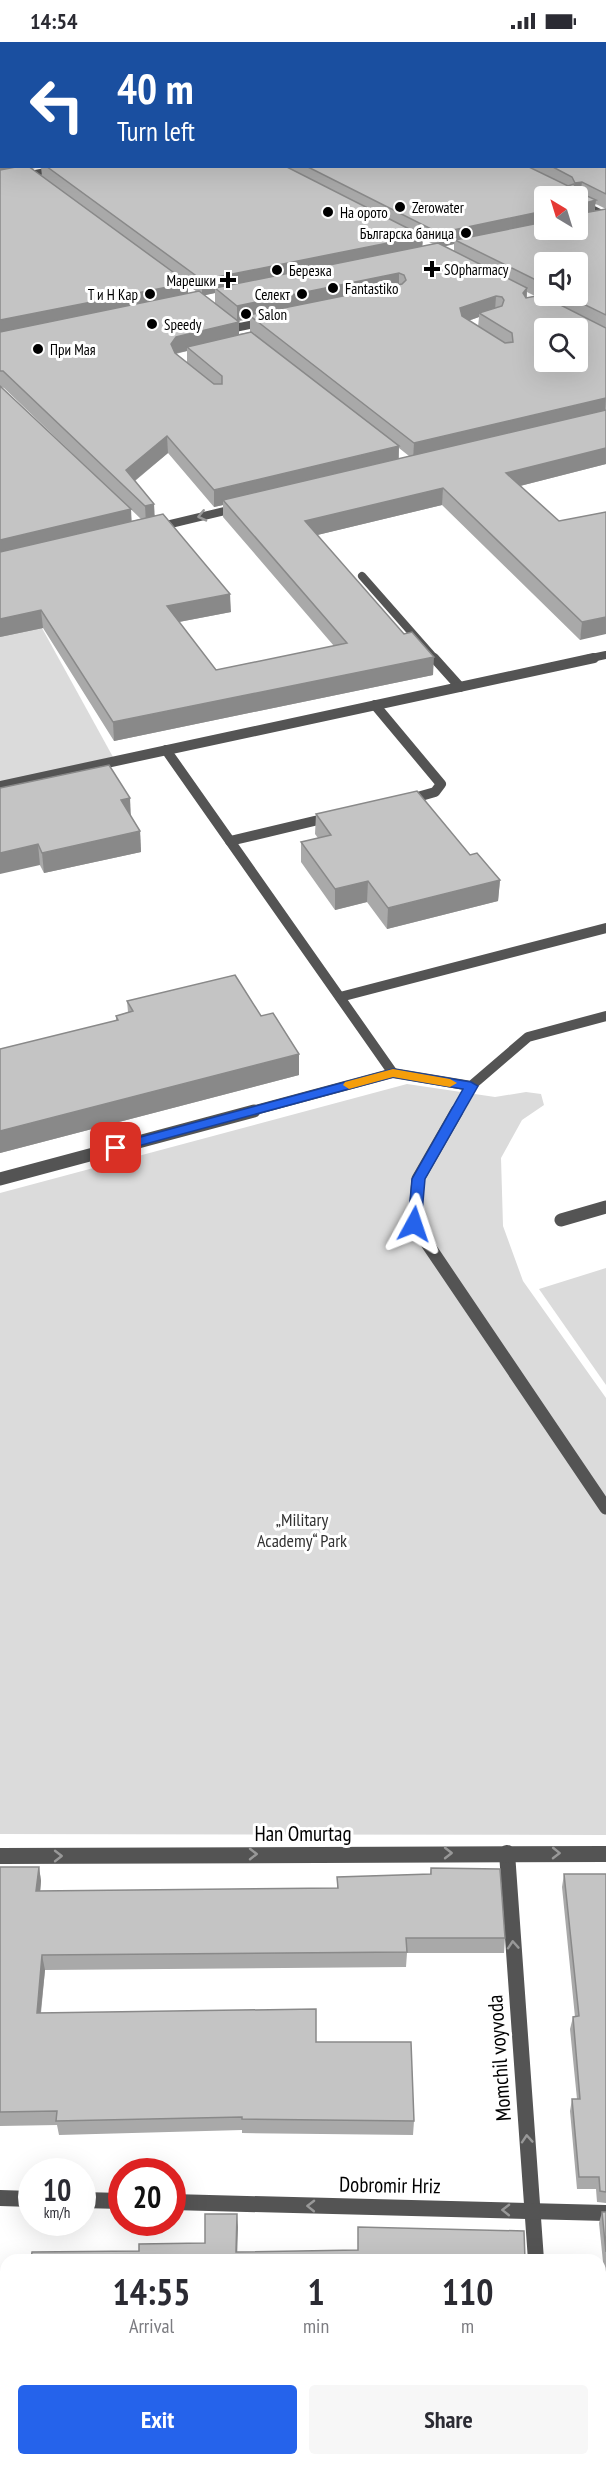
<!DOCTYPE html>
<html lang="en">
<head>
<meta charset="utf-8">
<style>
  :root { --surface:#fff; --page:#f7f7f7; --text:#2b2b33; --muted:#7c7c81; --accent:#2563eb }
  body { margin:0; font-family:"PT Sans Narrow",sans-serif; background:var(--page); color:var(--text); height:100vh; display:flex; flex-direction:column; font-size:22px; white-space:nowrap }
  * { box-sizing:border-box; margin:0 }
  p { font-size:20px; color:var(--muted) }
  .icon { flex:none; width:33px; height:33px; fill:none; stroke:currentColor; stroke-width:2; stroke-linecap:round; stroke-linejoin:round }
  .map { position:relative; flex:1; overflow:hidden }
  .details { position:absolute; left:0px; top:2212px; width:606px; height:212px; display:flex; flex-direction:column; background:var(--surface); border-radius:18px 18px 0 0; box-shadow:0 6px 24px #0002 }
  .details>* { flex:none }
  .top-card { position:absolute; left:0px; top:0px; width:606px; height:126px; box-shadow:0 6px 24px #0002; background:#1a4fa0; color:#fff; overflow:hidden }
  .needle { width:39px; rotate:322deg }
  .controls { position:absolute; left:534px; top:144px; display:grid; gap:12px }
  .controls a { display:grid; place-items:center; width:54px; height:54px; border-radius:6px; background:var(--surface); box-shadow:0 6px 24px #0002; font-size:30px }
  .speed { position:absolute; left:18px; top:2116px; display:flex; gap:12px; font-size:30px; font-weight:700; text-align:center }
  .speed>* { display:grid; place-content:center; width:78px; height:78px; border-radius:50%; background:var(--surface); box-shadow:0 6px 24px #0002; line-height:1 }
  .speed small { font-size:15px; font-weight:400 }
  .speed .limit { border:9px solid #d22; background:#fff; color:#111 }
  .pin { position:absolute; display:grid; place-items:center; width:51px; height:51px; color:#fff; margin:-26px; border-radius:12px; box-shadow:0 3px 9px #0006 }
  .me { position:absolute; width:66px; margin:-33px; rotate:5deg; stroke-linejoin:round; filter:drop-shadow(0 0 4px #0008) }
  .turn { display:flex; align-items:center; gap:21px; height:126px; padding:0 18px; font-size:27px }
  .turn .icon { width:78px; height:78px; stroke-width:2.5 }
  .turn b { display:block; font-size:42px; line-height:51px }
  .eta { display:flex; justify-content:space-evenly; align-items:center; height:102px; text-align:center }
  .eta b { font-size:36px; font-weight:600; line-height:42px }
  .cta { display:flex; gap:12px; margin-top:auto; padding:12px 18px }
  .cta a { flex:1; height:69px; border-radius:6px; background:var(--accent); color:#fff; font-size:24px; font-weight:600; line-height:69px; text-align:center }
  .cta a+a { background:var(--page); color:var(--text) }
  .status { display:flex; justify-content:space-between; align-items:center; height:42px; padding:0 30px; background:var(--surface); direction:ltr }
  .status svg { height:16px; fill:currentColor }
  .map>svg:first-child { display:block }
</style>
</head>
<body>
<div class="status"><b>14:54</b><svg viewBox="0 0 49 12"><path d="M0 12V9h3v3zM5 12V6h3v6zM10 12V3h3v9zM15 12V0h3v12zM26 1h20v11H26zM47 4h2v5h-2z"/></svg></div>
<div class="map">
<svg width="606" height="2423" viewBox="0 0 606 2423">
  <rect width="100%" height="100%" fill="#fff"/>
  <g fill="#dbdbdb">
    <path d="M21,548L113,715L0,740V550Z"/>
    <path d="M407,1042L495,1055L526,1050L541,1052L544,1063L522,1078L501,1116L503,1184L523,1239L606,1356V1793L0,1792V1151Z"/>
    <path d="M606,1226V1343L539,1247Z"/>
  </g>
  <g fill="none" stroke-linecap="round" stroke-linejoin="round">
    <g stroke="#545454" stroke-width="8">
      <path d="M235,286L264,280"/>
      <path d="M362,534L435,617"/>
      <path d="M587,617L606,613"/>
    </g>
    <g stroke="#545454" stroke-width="10">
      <path d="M434,616L460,645"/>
      <path d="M375,663L441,742L435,750L407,758"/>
      <path d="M166,708L393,1031"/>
      <path d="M0,744L594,616"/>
      <path d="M230,799L331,775"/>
      <path d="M340,955L606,886"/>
      <path d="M248,1070L393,1031L471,1044L528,995L606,974"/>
      <path d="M456,1070L471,1044"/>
    </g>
    <g stroke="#545454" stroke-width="13">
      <path d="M457,1069L418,1137L414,1182L606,1466"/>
      <path d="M0,1137L254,1069"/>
      <path d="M561,1178L606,1165"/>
    </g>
    <g stroke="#545454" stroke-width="6">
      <path d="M0,138L70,124"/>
      <path d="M578,159L606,173"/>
    </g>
    <path stroke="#545454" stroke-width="8" d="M158,485L237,466"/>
    <g stroke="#545454" stroke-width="16">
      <path d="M507,1811L536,2218"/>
      <path d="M0,1814L606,1812"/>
      <path d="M0,2156L32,2157"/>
      <path d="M82,2158L122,2159"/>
      <path d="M172,2160L606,2171"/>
      <path d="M551,2418V2423"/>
    </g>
  </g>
  <g fill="#a9a9a9" fill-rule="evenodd">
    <path d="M0,0H606V422L520,444L559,479L606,470L580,598L442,463L317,493L433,633L114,699L43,586L0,595ZM2,2L604,124H21L16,125ZM41,125L42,134L31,126ZM544,154L578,188H544ZM595,162L598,163L606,167L595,169ZM423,197L433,202L422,205ZM454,202V210L444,204ZM544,220L578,254H544ZM188,243L197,250L188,252ZM527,250L533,253L536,254L527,256ZM215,251V262L204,253ZM479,275L478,285L468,279ZM250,277V290L239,292L238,279ZM187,309V321L176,312ZM1,345L4,346L141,477L131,479ZM399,406L409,414L399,417ZM168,411L214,465L223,463V475L334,604L216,628L179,580L231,570L155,474L135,439Z"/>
    <path d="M0,746L131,775L140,789L141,810L44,831Z"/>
    <path d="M316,772L470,813L500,838L498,859L387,887L367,860L335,868L301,820V800L318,796L315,792Z"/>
    <path d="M127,959L299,1033L0,1111V1007L116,979V974L128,970Z"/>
    <path d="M0,1825H39L41,1839L40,1849L337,1846V1835L430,1832L431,1826L505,1896L504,1911H407L406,1925L45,1928L41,1971L316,2000L414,2079L413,2093L242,2091V2088L59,2093L57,2083L0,2084Z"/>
    <path d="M564,1832H606V2161L597,2160L596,2147H577L570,2069L572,2057H577L570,1987L573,1975H575L562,1845Z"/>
    <path d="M602,2170H606V2249L599,2181Z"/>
    <rect x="600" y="2305" width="6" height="110"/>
  </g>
  <g fill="#898989">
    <path d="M0,119H2V124H16V129L0,134Z"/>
    <path d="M30,124H41V125L30,127Z"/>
    <path d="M582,140L580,154H574L575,141Z"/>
    <path d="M596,158L594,173L578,177V163Z"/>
    <path d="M544,169V184L455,198L454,202L439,206V191Z"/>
    <path d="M423,194L422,209L215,246V251L202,254V238Z"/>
    <path d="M399,231V247L249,273L250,277L237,279V264Z"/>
    <path d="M188,241V257L0,294V278Z"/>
    <path d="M527,246L526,262L523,251Z"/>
    <path d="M496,254L495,269L479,271V275L459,282L460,266Z"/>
    <path d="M239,280V296L187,305V309L177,311L172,318L171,302L176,295Z"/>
    <path d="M606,356L605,372L413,418L414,401Z"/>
    <path d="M167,394L168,411L127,445L126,428Z"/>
    <path d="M399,404L398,421L223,458V463L214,465V448Z"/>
    <path d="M606,406V422L504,448L506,431Z"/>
    <path d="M443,446L442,463L305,496V479Z"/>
    <path d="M154,462L155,479L146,481L145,464Z"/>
    <path d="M131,467L132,485L0,516V498Z"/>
    <path d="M230,552L231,570L168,582L167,564Z"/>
    <path d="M41,568L43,586L0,595V577Z"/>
    <path d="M606,575V592L580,598L582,580Z"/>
    <path d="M434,615L433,633L114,699L113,680Z"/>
    <path d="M130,756L131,776L121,758Z"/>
    <path d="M140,789L141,810L44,831L42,811Z"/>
    <path d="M38,802L40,823L0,832V811Z"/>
    <path d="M500,838L498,859L387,887L388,866Z"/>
    <path d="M368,839L367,860L335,868V847Z"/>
    <path d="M299,1012V1033L0,1111V1089Z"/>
    <path d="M39,1825L41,1839L39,1864L36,1849Z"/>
    <path d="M42,1913L45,1928L39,1985L37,1971Z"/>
    <path d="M237,2172L238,2185L237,2218L236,2210Z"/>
  </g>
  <g fill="#c4c4c4" stroke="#898989" stroke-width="1.5" fill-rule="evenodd">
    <path d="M0,0H606V152L582,140L575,141L572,135L551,124H604V2H2V119H0Z"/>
    <path d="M21,124H28L188,241L0,278V128Z"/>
    <path d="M46,124H285L423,194L202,238Z"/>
    <path d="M306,124H527L568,144L574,142L576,149L596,158L578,163V154H544V169L439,191Z"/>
    <path d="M606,167V273L567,254H578V220H544V242L455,198L544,180V188H578V172Z"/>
    <path d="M438,201L527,246L523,251L526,256L541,253L606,286V356L414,401L249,273L402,242L406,238L404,233L399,231L237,264L215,246ZM496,254L502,255L504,258L502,264L479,271L512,291L513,300L505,301L462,274L460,266ZM544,286H578V320H544Z"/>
    <path d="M199,249L239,280L176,295L171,302L175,311L214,342H222V334L187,305L251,290L399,404L214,448L167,394L126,428L154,462L145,464L3,329H0V290Z"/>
    <path d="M0,344L131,467L0,498Z"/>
    <path d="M606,368V406L506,431L559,479L606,470V575L582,580L443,446L305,479L404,592L412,590L434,615L113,680L41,568L0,577V510L163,472L230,552L167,564L216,628L347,601L223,458Z"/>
    <path d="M109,723L130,756L121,758L140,789L42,811L38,802L0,811V746Z"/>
    <path d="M417,749L470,813L477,811L500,838L388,866L368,839L335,847L301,800L331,793L316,772Z"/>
    <path d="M235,933L261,974L273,971L299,1012L0,1089V1007L118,978L116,974L133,969L127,959Z"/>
    <path d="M0,1825H39L36,1849L338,1846L337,1835L431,1832V1826L500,1827L505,1896H406L407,1910L42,1913L37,1971L316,1967V2000H411L414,2079L242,2077V2075L56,2079L57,2069L0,2070Z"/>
    <path d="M564,1832H606V2150L600,2149L599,2135H579L572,2057H580L573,1975L579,1974Z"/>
    <path d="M602,2170H606V2210Z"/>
    <path d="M205,2172H237L236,2210L358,2208V2185L524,2189L525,2218H31L32,2210L139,2209V2202L205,2201Z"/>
    <rect x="600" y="2305" width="6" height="100"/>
    <path d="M0,2392H6V2418H507L508,2423H0Z"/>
  </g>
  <defs><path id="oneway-chevron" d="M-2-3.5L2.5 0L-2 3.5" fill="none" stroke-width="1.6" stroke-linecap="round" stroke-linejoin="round" transform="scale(1.5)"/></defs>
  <g stroke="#989898">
    <use href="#oneway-chevron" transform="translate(202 474) rotate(167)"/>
    <use href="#oneway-chevron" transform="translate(448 1811)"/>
    <use href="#oneway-chevron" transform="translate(556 1811) rotate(1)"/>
    <use href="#oneway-chevron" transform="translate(253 1812)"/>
    <use href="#oneway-chevron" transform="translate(58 1814)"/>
    <use href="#oneway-chevron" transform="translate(513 1903) rotate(-94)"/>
    <use href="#oneway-chevron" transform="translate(527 2097) rotate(-94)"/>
    <use href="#oneway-chevron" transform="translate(311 2164) rotate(-179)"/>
    <use href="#oneway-chevron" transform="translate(506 2168) rotate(-179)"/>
  </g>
  <path fill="#2563eb" stroke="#184099" stroke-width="1.5" d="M393,1027L471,1040L478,1044L425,1137L421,1182L414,1187L408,1182L412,1137L463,1047L393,1035L116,1110L109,1106L111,1103Z"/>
  <path fill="#f59e0b" d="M393,1027L450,1037L457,1041L450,1045L393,1035L349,1047L343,1043L345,1040Z"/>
  <g fill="#000" stroke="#fff" stroke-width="2">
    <circle cx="400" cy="165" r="6"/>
    <circle cx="328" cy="170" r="6"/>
    <circle cx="466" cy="191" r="6"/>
    <path d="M429 218h6v6h6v6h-6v6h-6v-6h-6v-6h6z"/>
    <circle cx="277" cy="228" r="6"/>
    <path d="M225 229h6v6h6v6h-6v6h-6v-6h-6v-6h6z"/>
    <circle cx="333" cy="246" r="6"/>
    <circle cx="150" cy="252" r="6"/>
    <circle cx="302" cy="252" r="6"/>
    <circle cx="246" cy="272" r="6"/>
    <circle cx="152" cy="282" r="6"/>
    <circle cx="38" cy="307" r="6"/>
  </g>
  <g text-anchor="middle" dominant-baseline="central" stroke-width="6" stroke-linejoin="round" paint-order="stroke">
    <g font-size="15" fill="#000" stroke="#fff" text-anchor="start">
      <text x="412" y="165">Zerowater</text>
      <text x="340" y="170">На орото</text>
      <text x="454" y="191" text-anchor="end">Българска баница</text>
      <text x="444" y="227">SOpharmacy</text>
      <text x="289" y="228">Березка</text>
      <text x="216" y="238" text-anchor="end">Марешки</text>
      <text x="345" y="246">Fantastiko</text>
      <text x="138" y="252" text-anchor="end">Т и Н Кар</text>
      <text x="290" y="252" text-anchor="end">Селект</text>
      <text x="258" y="272">Salon</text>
      <text x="164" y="282">Speedy</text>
      <text x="50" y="307">При Мая</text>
    </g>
    <g font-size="18" fill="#323232" stroke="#fff">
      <text x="302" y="1477">„Military<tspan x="302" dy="21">Academy“ Park</tspan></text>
    </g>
    <g font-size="21" fill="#000" stroke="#fff">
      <text x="303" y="1791">Han Omurtag</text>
      <text transform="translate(499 2016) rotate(-94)">Momchil voyvoda</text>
      <text transform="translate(390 2143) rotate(1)">Dobromir Hriz</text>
    </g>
  </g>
</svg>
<div class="controls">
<a><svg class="needle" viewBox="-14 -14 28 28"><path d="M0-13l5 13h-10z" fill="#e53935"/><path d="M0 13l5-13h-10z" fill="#7c7c81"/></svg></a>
<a><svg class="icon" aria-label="sound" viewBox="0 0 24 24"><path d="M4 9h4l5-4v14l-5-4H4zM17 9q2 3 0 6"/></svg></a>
<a><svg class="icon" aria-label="search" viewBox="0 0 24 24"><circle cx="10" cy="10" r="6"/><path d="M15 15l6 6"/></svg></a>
</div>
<div class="speed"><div>10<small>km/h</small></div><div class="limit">20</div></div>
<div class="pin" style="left:116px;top:1106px;background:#d93025"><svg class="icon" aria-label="arrive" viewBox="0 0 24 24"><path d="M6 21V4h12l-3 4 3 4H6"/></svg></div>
<svg class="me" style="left:414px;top:1182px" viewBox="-20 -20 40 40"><path d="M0-17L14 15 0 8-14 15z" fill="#2563eb" stroke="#fff" stroke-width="4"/></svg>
<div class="top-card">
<div class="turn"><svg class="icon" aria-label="left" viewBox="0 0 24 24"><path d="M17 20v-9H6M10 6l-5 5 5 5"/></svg><div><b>40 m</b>Turn left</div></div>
</div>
<section class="details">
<div class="eta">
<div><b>14:55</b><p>Arrival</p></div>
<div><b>1</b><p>min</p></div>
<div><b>110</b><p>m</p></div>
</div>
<div class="cta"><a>Exit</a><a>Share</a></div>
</section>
</div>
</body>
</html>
